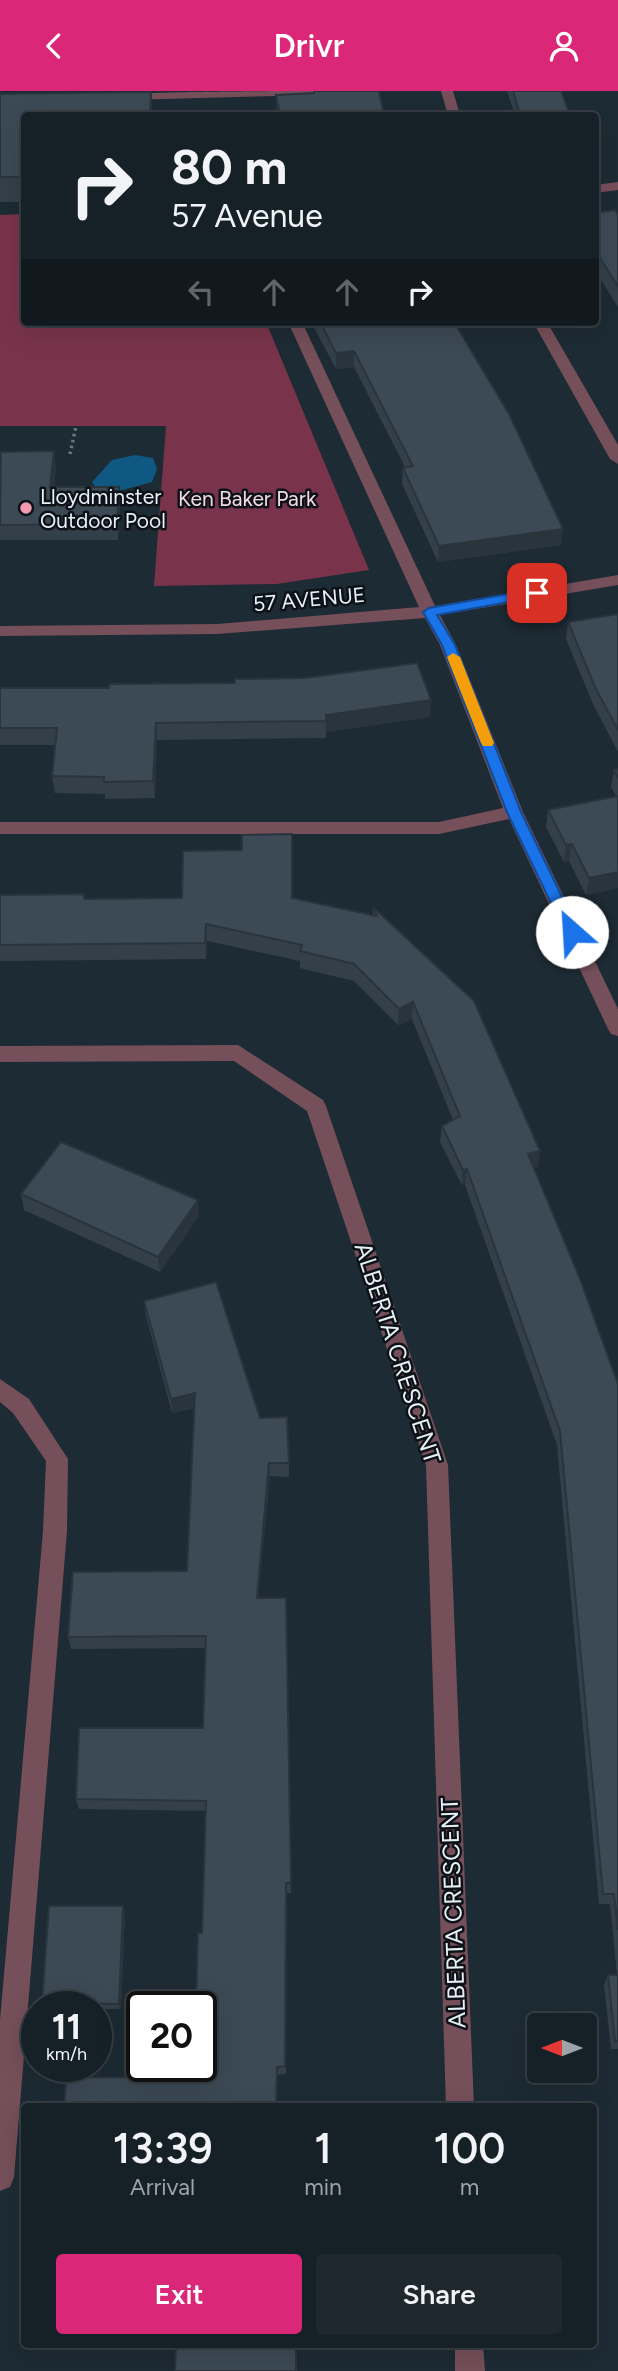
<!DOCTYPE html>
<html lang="en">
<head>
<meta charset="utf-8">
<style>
  :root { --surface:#162027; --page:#1f282f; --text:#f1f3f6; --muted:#9ea3a7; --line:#353e44; --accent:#db2777 }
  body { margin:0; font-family:Figtree,sans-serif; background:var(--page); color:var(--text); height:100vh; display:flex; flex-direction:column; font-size:26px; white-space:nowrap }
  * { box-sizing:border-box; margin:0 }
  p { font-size:23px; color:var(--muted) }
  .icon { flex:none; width:38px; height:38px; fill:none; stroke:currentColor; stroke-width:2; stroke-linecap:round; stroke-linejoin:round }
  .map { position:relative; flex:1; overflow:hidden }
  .panel { position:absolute; left:21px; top:2012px; width:576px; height:245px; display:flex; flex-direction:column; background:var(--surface); border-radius:7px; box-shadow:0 7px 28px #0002,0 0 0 2px var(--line) }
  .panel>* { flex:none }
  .top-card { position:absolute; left:21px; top:21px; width:578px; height:214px; border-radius:7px; box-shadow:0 7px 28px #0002,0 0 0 2px var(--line); background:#162027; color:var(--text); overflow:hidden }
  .needle { width:46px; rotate:270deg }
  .tools { position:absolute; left:527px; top:1922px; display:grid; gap:14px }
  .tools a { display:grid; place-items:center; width:70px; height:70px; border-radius:7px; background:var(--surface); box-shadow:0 7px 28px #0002,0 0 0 2px var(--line); font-size:35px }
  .speed { position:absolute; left:21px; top:1900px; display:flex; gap:14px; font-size:35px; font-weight:700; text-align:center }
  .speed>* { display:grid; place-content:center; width:91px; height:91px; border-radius:50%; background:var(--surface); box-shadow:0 7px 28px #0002,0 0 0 2px var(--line); line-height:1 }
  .speed small { font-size:18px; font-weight:400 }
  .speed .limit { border:4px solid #111; border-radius:10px; background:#fff; color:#111 }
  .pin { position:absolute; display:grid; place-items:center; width:60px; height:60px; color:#fff; margin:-30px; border-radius:14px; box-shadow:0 4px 10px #0006 }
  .me { position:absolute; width:77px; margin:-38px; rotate:334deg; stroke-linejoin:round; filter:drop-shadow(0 0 5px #0008) }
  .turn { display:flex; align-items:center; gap:24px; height:147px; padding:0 35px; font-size:32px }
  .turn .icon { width:91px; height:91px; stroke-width:2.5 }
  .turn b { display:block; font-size:49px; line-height:60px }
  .lanes { display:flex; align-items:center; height:66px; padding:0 35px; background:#0003; justify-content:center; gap:35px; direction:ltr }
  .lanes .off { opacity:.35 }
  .eta { display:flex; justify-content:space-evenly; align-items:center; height:119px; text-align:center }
  .eta b { font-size:42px; font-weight:600; line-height:49px }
  .primary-button { display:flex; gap:14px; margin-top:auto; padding:14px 35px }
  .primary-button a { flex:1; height:80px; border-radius:7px; background:var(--accent); color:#fff; font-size:28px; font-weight:600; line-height:80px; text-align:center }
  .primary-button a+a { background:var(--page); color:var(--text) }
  header { display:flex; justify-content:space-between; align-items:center; height:91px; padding:0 35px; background:var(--accent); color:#fff; font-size:32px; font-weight:600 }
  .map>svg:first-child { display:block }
</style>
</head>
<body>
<header><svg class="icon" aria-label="back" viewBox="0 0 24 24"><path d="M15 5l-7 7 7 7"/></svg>Drivr<svg class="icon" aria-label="person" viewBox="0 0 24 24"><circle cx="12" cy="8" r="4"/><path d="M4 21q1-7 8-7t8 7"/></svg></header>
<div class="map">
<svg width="618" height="2280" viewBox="0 0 618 2280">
  <rect width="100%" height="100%" fill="#1d2b34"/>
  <path fill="#79344b" d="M24,123V231H266L369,479L277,493L154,495L166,335H0V124Z"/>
  <path fill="#0e5881" d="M135,364L153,367L157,378L152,391L119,400L96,397L92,391L112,369Z"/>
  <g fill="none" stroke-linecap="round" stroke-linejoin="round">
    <path stroke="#6a777e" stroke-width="3.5" stroke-dasharray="2.5 3.5" stroke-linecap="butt" d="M70,363L76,335"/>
    <g fill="#754f59" fill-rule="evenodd">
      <path d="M322,0L316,4L125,9L119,5C131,0 294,0 322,0Z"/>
      <path d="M441,0H453L460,24H448Z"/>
      <path d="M618,91V99L595,102V94Z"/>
      <path d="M288,231H302L435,515L618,484V494L440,524L456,554L523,721L618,918V945L611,943L608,938L509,728L439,743H0V731H439L503,717L440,554L425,527L217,543L0,545V535L217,533L419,516Z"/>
      <path d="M533,231H547L618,354V373L610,368Z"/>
      <path d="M238,954L323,1009L326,1015L448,1374L474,2016H446L426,1374L307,1020L234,970L0,971V955Z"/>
      <path d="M0,1288L29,1308L68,1368L67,1440L14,2086L10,2096L0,2100V1929L43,1440L46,1370L13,1322L0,1311Z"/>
      <path d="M455,2254H483L485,2280H455Z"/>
    </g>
  </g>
  <g fill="#344049">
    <path d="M507,0H561L570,24H515Z"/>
    <path d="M151,1L152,24H24V111H0V3Z"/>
    <path d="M276,4L384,24H277Z"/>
    <path d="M595,122L618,124V216L595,179Z"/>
    <path d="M311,231H454L561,454L438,471L402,393L403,377L405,376L354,276L336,278Z"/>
    <path d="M0,368L56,375L54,396L120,411L118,449H0Z"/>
    <path d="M618,523V661L593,613L566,548L568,531Z"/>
    <path d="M0,597L431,609L430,626L326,641V647L157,649L155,707L105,708V703L55,702L52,685L56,654H0Z"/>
    <path d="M618,678V797L586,804L569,770L564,771L546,736L548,719L616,705L611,696L614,679Z"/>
    <path d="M84,803V808L292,807L373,824V816L538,1076L534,1077L618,1293V1958H611L604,1894L608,1884H617L610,1813H599L557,1354L465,1094H462L440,1051L442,1035L453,1029L412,928L398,934L354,890L300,877V870L207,850L206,868L0,870V804Z"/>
    <path d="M21,1103L199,1125L160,1181L24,1119Z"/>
    <path d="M144,1210L260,1327L289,1372V1386L270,1385L258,1507H286L291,1802H287L286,1983L277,1984V2016H64L195,1987L202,1842L206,1720L79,1718L76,1708L203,1637L206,1557L71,1558L68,1546L187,1480L194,1317L172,1322L146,1225Z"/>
    <path d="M125,1821L121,1918H96V1916H43L42,1912Z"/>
  </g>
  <g fill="#2a343c">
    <path d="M151,1L152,24H150Z"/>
    <path d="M354,260V276L336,278V262Z"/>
    <path d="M54,360L56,375L52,411L50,396Z"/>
    <path d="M119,396L120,411L118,449L117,433Z"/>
    <path d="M563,438L561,454L438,471L439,455Z"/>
    <path d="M431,609L430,626L326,641V624Z"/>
    <path d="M156,632L157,649L155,707L153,690Z"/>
    <path d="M572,753L569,770L564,771L566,754Z"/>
    <path d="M618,781V797L586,804L589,787Z"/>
    <path d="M206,833L207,850L206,868L205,852Z"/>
    <path d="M413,911L412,928L398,934L399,918Z"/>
    <path d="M540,1060L538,1076L526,1079L528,1063Z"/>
    <path d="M467,1078L465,1094H462L463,1079Z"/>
    <path d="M198,1109L199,1125L160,1181L158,1166Z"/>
    <path d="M195,1302L196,1316L172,1322L171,1308Z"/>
    <path d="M269,1372L270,1385L257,1519V1507Z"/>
    <path d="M123,1815L125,1821L121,1918L119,1913Z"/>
  </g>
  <g fill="#3c4a55" stroke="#2a343c" stroke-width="2">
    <path d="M314,0H379L384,24H280L276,4L314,2Z"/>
    <path d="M513,0H561L570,24H520Z"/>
    <path d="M151,1L150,24H24V86H0V3Z"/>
    <path d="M615,119L618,124V196L595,159V122Z"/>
    <path d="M320,231H454L509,323L563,438L439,455L403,377L413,375L354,260L336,262Z"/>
    <path d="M54,360L50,396H119L117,433L0,434L1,361Z"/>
    <path d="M618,523V639L595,596L568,531Z"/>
    <path d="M417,572L431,609L326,624V630L156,632L153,690L104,691V686L52,685L57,637H0V597H109L110,593L235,592V588L305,587Z"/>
    <path d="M618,678V687L614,679Z"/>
    <path d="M618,705V781L589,787L572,753L566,754L548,719Z"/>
    <path d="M292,743V807L377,825L373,816L474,910L540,1060L528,1063L580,1188L618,1293V1839L614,1803H603L560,1340L467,1078L463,1079L442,1035L460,1025L413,911L399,918L354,873L300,860L302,854L206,833L205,852L0,854V804L84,803V808L182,807L183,760L242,759V744Z"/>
    <path d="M61,1051L198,1109L158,1166L21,1103Z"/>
    <path d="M216,1191L260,1327L287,1326L289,1372H269L257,1507H286L291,1792H286L285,1975L277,1976L276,2016H64L66,1986L195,1987V1976H201V1916H196L198,1842H202L206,1710L76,1708L79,1637H203L206,1545L68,1546L73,1481L187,1480L195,1302L171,1308L144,1210Z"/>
    <path d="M49,1815H123L119,1913L42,1912Z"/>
    <path d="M608,1884H618V1950H615Z"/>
    <path d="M176,2254H296V2280H175Z"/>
  </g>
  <path fill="#1a73e8" stroke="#114b97" stroke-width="2" d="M537,498L543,502L541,505L437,524L455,554L521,721L579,841L572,847L565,841L507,721L442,554L423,521L429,517Z"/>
  <path fill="#f59e0b" d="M453,562L460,566L494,652L492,655H483L481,652L447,566Z"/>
  <circle fill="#f19ab2" stroke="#0c1217" stroke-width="2.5" cx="26" cy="417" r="7"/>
  <g text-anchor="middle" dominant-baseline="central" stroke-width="5" stroke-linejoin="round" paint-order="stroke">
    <g font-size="21" fill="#e7f0f6" stroke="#0c1217" text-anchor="start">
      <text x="40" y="405">Lloydminster<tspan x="40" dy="24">Outdoor Pool</tspan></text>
    </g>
    <g font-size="21" fill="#f5dbe1" stroke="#0c1217">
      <text x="247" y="407">Ken Baker Park</text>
    </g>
    <g font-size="21" fill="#e7f0f6" stroke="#0c1217">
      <text transform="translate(309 508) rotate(-5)">57 AVENUE</text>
    </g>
    <g font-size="24" fill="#e7f0f6" stroke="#0c1217">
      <text transform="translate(398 1262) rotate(72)">ALBERTA CRESCENT</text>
      <text transform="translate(453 1822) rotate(-92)">ALBERTA CRESCENT</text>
    </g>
  </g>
</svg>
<div class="tools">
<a><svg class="needle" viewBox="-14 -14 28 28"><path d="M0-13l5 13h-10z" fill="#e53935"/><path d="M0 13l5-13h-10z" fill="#9ea3a7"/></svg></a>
</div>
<div class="speed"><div>11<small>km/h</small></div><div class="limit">20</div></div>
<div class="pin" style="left:537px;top:502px;background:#d93025"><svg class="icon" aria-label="arrive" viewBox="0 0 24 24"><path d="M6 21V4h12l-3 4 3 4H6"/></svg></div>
<svg class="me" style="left:572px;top:841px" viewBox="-20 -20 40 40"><circle r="19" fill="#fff"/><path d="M0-13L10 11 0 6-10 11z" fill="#1a73e8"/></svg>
<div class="top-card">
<div class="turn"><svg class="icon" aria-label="right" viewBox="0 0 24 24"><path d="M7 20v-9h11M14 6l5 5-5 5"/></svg><div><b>80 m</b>57 Avenue</div></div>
<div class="lanes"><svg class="icon off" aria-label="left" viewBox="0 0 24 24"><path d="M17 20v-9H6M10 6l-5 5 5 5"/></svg><svg class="icon off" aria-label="ahead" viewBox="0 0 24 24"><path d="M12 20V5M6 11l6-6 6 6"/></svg><svg class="icon off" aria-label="ahead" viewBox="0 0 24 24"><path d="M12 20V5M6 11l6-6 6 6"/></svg><svg class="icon" aria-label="right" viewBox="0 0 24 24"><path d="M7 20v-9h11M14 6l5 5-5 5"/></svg></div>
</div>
<section class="panel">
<div class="eta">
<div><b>13:39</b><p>Arrival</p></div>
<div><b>1</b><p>min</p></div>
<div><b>100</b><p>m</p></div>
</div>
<div class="primary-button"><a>Exit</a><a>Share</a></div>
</section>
</div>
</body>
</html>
